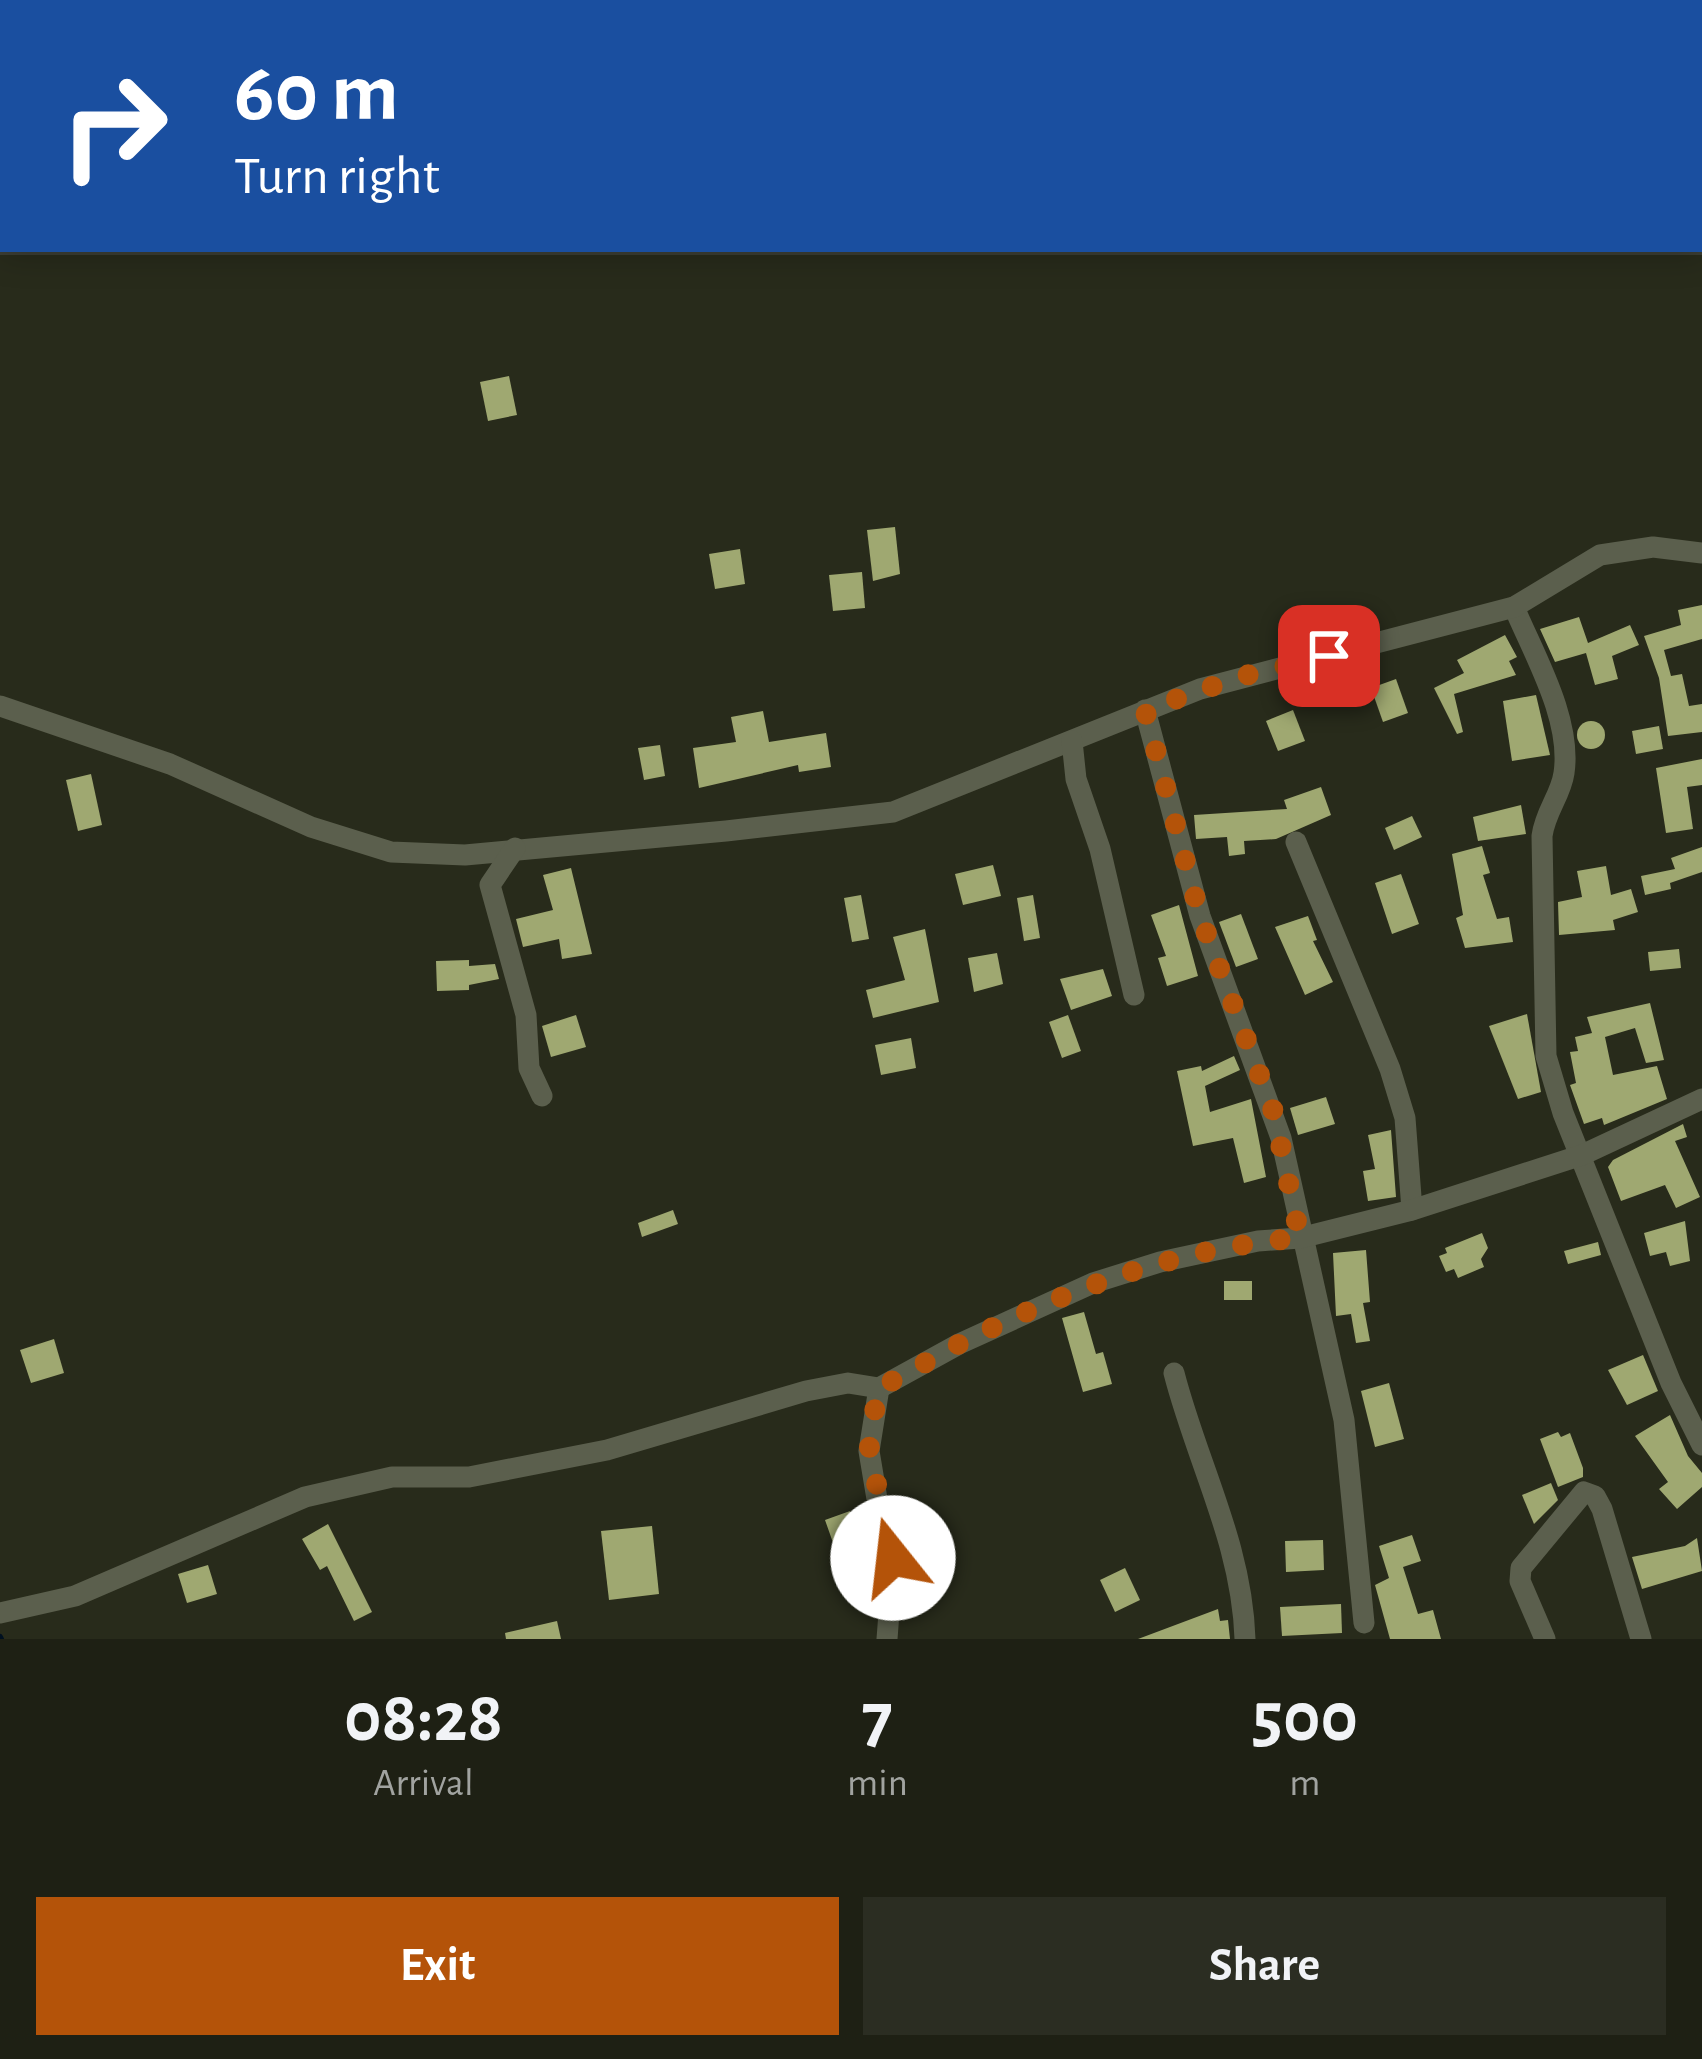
<!DOCTYPE html>
<html lang="en">
<head>
<meta charset="utf-8">
<style>
  :root { --surface:#1e2014; --page:#2b2d22; --text:#f1f3f6; --muted:#a1a3a0; --line:#3c3e34; --accent:#b45309 }
  body { margin:0; font-family:"Alegreya Sans",sans-serif; background:var(--page); color:var(--text); height:100vh; display:flex; flex-direction:column; font-size:45px; white-space:nowrap }
  * { box-sizing:border-box; margin:0 }
  p { font-size:39px; color:var(--muted) }
  .icon { flex:none; width:66px; height:66px; fill:none; stroke:currentColor; stroke-width:2; stroke-linecap:round; stroke-linejoin:round }
  .map { position:relative; height:1639px; overflow:hidden }
  .drawer { display:flex; flex-direction:column; background:var(--surface); flex:1 }
  .drawer>* { flex:none }
  .hud { position:absolute; left:0px; top:0px; width:1704px; height:252px; box-shadow:0 6px 30px #0003,0 0 0 3px var(--line); background:#1a4fa0; color:#fff; overflow:hidden }
  .pin { position:absolute; display:grid; place-items:center; width:102px; height:102px; color:#fff; margin:-51px; border-radius:24px; box-shadow:0 6px 18px #0006 }
  .me { position:absolute; width:132px; margin:-66px; rotate:344deg; stroke-linejoin:round; filter:drop-shadow(0 0 9px #0008) }
  .turn { display:flex; align-items:center; gap:42px; height:252px; padding:0 36px; font-size:54px }
  .turn .icon { width:156px; height:156px; stroke-width:2.5 }
  .turn b { display:block; font-size:84px; line-height:102px }
  .eta { display:flex; justify-content:space-evenly; align-items:center; height:204px; text-align:center }
  .eta b { font-size:72px; font-weight:700; line-height:84px }
  .cta { display:flex; gap:24px; margin-top:auto; padding:24px 36px }
  .cta a { flex:1; height:138px; border-radius:0px; background:var(--accent); color:#fff; font-size:48px; font-weight:700; line-height:138px; text-align:center }
  .cta a+a { background:var(--page); color:var(--text) }
  .map>svg:first-child { display:block }
</style>
</head>
<body>
<div class="map">
<svg width="1702" height="1639" viewBox="0 0 1702 1639">
  <rect width="100%" height="100%" fill="#282b1b"/>
  <g fill="none" stroke-linecap="round" stroke-linejoin="round">
    <g stroke="#001020" stroke-width="6">
      <path d="M1263,0L1271,3"/>
      <path d="M0,1637L1,1639"/>
    </g>
  </g>
  <g fill="#9fa871">
    <path d="M509,376L517,415L488,421L480,382Z"/>
    <path d="M895,527L900,574L873,581L867,530Z"/>
    <path d="M740,549L745,584L715,589L709,554Z"/>
    <path d="M862,572L865,608L833,611L829,575Z"/>
    <path d="M1702,605V639L1664,650L1671,676L1682,674L1689,706L1702,704V732L1668,736L1659,678L1644,636L1681,625L1678,610Z"/>
    <path d="M1579,617L1588,643L1630,625L1639,645L1612,656L1618,679L1595,685L1586,653L1555,662L1540,629Z"/>
    <path d="M1505,635L1517,657L1509,661L1516,675L1454,694L1463,732L1457,734L1434,688L1464,673L1457,660Z"/>
    <path d="M1396,679L1408,713L1383,722L1371,688Z"/>
    <path d="M1536,695L1550,755L1512,761L1503,701Z"/>
    <path d="M1293,710L1305,741L1278,751L1266,721Z"/>
    <path d="M763,711L769,742L826,733L831,767L799,772L798,765L699,788L693,748L736,742L731,717Z"/>
    <circle cx="1591" cy="735" r="14"/>
    <path d="M1659,726L1663,749L1636,754L1632,731Z"/>
    <path d="M660,745L665,776L644,780L638,748Z"/>
    <path d="M1702,759V785L1687,787L1693,829L1666,833L1656,768Z"/>
    <path d="M91,774L102,825L78,831L66,780Z"/>
    <path d="M1321,787L1331,815L1276,839L1244,841L1245,854L1229,856L1227,837L1196,839L1194,815L1287,809L1284,800Z"/>
    <path d="M1521,805L1526,834L1478,841L1473,817Z"/>
    <path d="M1412,816L1422,837L1394,850L1385,828Z"/>
    <path d="M1482,846L1490,873L1483,875L1497,919L1509,917L1513,942L1465,948L1456,918L1463,915L1452,854Z"/>
    <path d="M1702,847V872L1670,883L1671,889L1645,895L1641,876L1675,869L1671,858Z"/>
    <path d="M993,865L1001,896L963,905L955,874Z"/>
    <path d="M1606,866L1611,895L1631,889L1638,912L1613,920L1615,930L1559,935L1558,902L1582,897L1577,871Z"/>
    <path d="M571,868L592,954L562,959L559,939L523,947L516,919L553,910L543,875Z"/>
    <path d="M1401,874L1419,924L1392,934L1375,883Z"/>
    <path d="M861,895L869,939L852,942L844,898Z"/>
    <path d="M1033,895L1040,938L1024,941L1017,898Z"/>
    <path d="M1179,905L1198,976L1167,986L1158,958L1166,956L1151,915Z"/>
    <path d="M1241,914L1258,959L1236,967L1219,922Z"/>
    <path d="M1308,916L1317,940L1313,941L1333,982L1305,995L1275,927Z"/>
    <path d="M925,929L939,1002L873,1018L866,990L905,980L893,937Z"/>
    <path d="M1679,949L1681,968L1650,971L1648,952Z"/>
    <path d="M997,953L1003,984L974,992L968,958Z"/>
    <path d="M469,960V966L495,964L499,979L469,985V990L437,991L436,961Z"/>
    <path d="M1103,969L1112,996L1071,1010L1060,979Z"/>
    <path d="M1650,1003L1664,1060L1646,1063L1635,1028L1605,1037L1613,1075L1657,1066L1667,1099L1604,1125L1602,1118L1584,1124L1570,1085L1576,1083L1570,1052L1578,1051L1575,1037L1592,1033L1587,1017Z"/>
    <path d="M1527,1014L1541,1092L1518,1099L1489,1026Z"/>
    <path d="M576,1015L586,1047L551,1057L542,1026Z"/>
    <path d="M1068,1015L1081,1051L1062,1058L1049,1022Z"/>
    <path d="M911,1038L916,1068L881,1075L875,1045Z"/>
    <path d="M1234,1056L1240,1070L1205,1086L1210,1112L1251,1099L1266,1177L1244,1183L1233,1138L1193,1146L1177,1071L1201,1066L1202,1071Z"/>
    <path d="M1326,1097L1335,1124L1298,1135L1290,1108Z"/>
    <path d="M1683,1124L1687,1137L1675,1141L1700,1197L1676,1208L1665,1185L1621,1201L1608,1167L1613,1160Z"/>
    <path d="M1391,1130L1396,1197L1368,1201L1363,1171L1375,1169L1368,1135Z"/>
    <path d="M673,1210L678,1224L642,1237L638,1223Z"/>
    <path d="M1685,1221L1690,1261L1670,1266L1666,1252L1650,1256L1644,1233Z"/>
    <path d="M1482,1233L1488,1248L1481,1259L1484,1267L1458,1278L1454,1269L1446,1272L1439,1256L1447,1253L1445,1248Z"/>
    <path d="M1598,1242L1601,1255L1568,1264L1564,1251Z"/>
    <path d="M1366,1250L1370,1302L1363,1303L1370,1341L1356,1343L1351,1314L1336,1316L1333,1253Z"/>
    <rect x="1224" y="1281" width="28" height="19"/>
    <path d="M1084,1312L1096,1354L1103,1352L1112,1384L1083,1392L1062,1318Z"/>
    <path d="M54,1339L64,1373L31,1383L20,1350Z"/>
    <path d="M1643,1355L1658,1391L1627,1405L1608,1370Z"/>
    <path d="M1389,1383L1404,1439L1375,1447L1361,1391Z"/>
    <path d="M1670,1415L1688,1456L1702,1473V1487L1677,1509L1659,1489L1668,1482L1635,1436Z"/>
    <path d="M1558,1432L1561,1437L1570,1433L1583,1468V1477L1558,1487L1540,1439Z"/>
    <path d="M1551,1483L1558,1500L1534,1524L1522,1495Z"/>
    <path d="M850,1511L853,1520L861,1517L870,1544L837,1554L825,1520Z"/>
    <path d="M328,1524L372,1612L354,1621L327,1566L320,1570L302,1539Z"/>
    <path d="M652,1526L659,1594L609,1600L601,1531Z"/>
    <path d="M1412,1535L1421,1561L1403,1567L1418,1614L1433,1610L1441,1639H1390L1375,1585L1389,1578L1379,1546Z"/>
    <path d="M1697,1538L1702,1571L1642,1589L1632,1557L1685,1546Z"/>
    <path d="M1323,1540L1324,1570L1286,1572L1285,1541Z"/>
    <path d="M208,1565L217,1594L187,1603L178,1574Z"/>
    <path d="M1125,1568L1140,1600L1115,1612L1100,1580Z"/>
    <path d="M1341,1604L1342,1633L1282,1636L1280,1607Z"/>
    <path d="M1218,1609L1220,1621L1228,1620L1230,1639H1138Z"/>
    <path d="M557,1621L561,1639H506L505,1633Z"/>
  </g>
  <g fill="none" stroke-linecap="round" stroke-linejoin="round">
    <g stroke="#5b5f4d" stroke-width="21">
      <path d="M1514,607C1534,655 1572,719 1564,773C1561,795 1545,812 1542,836L1546,1056L1563,1113L1671,1383L1702,1445"/>
      <path d="M0,706L170,764L311,827L391,852L465,855L726,831L893,812L1200,689L1514,607L1600,555L1653,547L1702,553"/>
      <path d="M1145,710L1200,916L1281,1138L1344,1420L1364,1623"/>
      <path d="M1072,741L1076,779L1100,849L1134,995"/>
      <path d="M1296,842L1390,1069L1405,1118L1412,1210"/>
      <path d="M515,848L490,885L526,1015L529,1068L542,1096"/>
      <path d="M1174,1373C1197,1463 1242,1543 1245,1639"/>
      <path d="M879,1388L869,1451L878,1505L894,1547L887,1639"/>
      <path d="M0,1613L75,1596L305,1497L392,1477H469L607,1450L806,1391L848,1383L879,1388L959,1344L1093,1283L1160,1262L1258,1241L1300,1238L1412,1210L1582,1155L1702,1099"/>
      <path d="M1545,1639L1520,1581L1521,1568L1584,1492L1595,1496L1602,1509L1641,1639"/>
    </g>
  </g>
  <g fill="none" stroke-linecap="round" stroke-linejoin="round">
    <path stroke="#b45309" stroke-width="21" stroke-dasharray="0 37.8" d="M893,1558L869,1450L878,1388C906,1375 932,1358 959,1344C1066,1290 1180,1247 1300,1238L1274,1113L1200,916L1145,710L1239,677L1329,656"/>
  </g>
</svg>
<div class="pin" style="left:1329px;top:656px;background:#d93025"><svg class="icon" aria-label="arrive" viewBox="0 0 24 24"><path d="M6 21V4h12l-3 4 3 4H6"/></svg></div>
<svg class="me" style="left:893px;top:1558px" viewBox="-20 -20 40 40"><circle r="19" fill="#fff"/><path d="M0-13L10 11 0 6-10 11z" fill="#b45309"/></svg>
<div class="hud">
<div class="turn"><svg class="icon" aria-label="right" viewBox="0 0 24 24"><path d="M7 20v-9h11M14 6l5 5-5 5"/></svg><div><b>60 m</b>Turn right</div></div>
</div>
</div>
<section class="drawer">
<div class="eta">
<div><b>08:28</b><p>Arrival</p></div>
<div><b>7</b><p>min</p></div>
<div><b>500</b><p>m</p></div>
</div>
<div class="cta"><a>Exit</a><a>Share</a></div>
</section>
</body>
</html>
